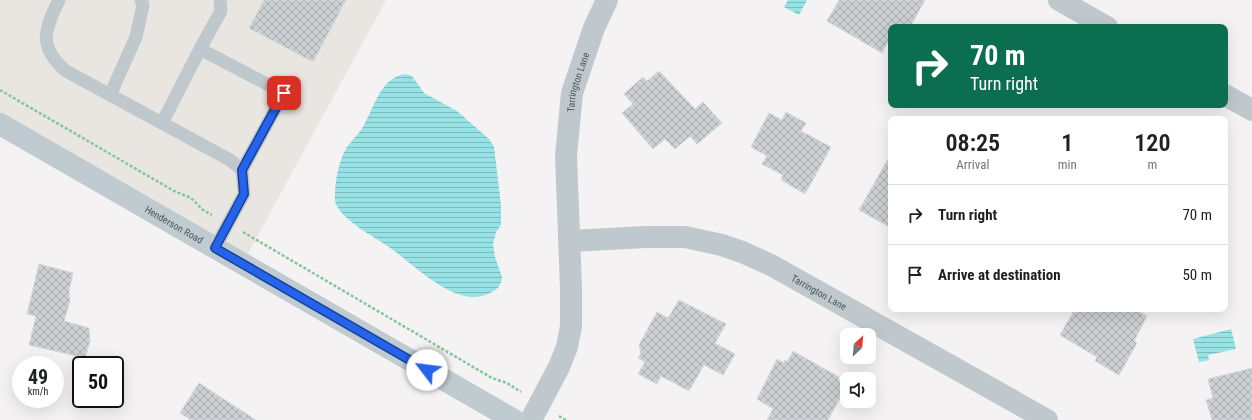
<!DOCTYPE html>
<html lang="en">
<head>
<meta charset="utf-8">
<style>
  :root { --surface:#fff; --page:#f2f2f2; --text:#202124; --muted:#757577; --line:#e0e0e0 }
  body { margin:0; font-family:"Roboto Condensed",sans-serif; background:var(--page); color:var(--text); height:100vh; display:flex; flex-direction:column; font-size:15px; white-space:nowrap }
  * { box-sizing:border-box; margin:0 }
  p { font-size:13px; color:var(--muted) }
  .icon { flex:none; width:22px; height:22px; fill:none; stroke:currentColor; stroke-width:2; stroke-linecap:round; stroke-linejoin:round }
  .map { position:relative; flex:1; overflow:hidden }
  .side { position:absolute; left:888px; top:116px; width:340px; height:196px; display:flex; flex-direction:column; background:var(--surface); border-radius:8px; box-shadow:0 4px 16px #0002 }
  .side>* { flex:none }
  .guide { position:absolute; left:888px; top:24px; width:340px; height:84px; border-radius:8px; box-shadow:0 4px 16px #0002; background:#0b6e4f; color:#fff; overflow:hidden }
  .needle { width:26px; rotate:26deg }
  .fabs { position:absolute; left:840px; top:328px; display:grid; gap:8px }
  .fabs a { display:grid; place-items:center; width:36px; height:36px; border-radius:8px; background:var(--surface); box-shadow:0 4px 16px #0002; font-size:20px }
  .speed { position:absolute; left:12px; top:356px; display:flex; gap:8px; font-size:20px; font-weight:700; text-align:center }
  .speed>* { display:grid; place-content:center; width:52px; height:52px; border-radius:50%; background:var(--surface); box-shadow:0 4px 16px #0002; line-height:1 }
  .speed small { font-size:10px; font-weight:400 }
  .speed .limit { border:2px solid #111; border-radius:6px; background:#fff; color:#111 }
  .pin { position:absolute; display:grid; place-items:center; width:34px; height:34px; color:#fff; margin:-17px; border-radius:8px; box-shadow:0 2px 6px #0006 }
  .me { position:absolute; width:44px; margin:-22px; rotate:300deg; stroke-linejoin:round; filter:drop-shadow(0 0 3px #0008) }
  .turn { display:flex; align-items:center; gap:14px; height:84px; padding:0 16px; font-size:18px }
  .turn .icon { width:52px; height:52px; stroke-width:2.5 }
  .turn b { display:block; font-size:28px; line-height:34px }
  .eta { display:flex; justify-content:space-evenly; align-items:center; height:68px; text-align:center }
  .eta b { font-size:24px; font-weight:600; line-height:28px }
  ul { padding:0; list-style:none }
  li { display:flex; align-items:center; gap:12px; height:60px; padding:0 16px; border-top:1px solid var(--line) }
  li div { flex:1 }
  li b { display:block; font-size:15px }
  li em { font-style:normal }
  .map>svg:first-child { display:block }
</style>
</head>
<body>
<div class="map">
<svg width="1252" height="420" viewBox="0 0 1252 420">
  <defs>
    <pattern id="water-rules" width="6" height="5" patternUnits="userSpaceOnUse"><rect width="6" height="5" fill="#96e2e5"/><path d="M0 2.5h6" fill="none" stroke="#7cbabd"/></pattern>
    <pattern id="building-cross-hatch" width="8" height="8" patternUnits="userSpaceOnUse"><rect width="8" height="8" fill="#ccd0d3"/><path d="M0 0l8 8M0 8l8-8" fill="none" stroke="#a8acae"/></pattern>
  </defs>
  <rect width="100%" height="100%" fill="#f4f2f2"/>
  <path fill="#e9e5e0" d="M0,0H386L244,261L0,121Z"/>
  <g fill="url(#water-rules)">
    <path d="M788,0H807L799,15L784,7Z"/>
    <path d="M405,74L412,76L424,93L457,111L489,139L494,147L501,205V225L496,232L493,244L495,257L502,277C501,286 498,289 490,293C458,310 418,268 393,250C379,239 336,218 335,200C334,185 339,159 347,147C353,139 361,132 365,123C375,105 381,78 405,74Z"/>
    <path d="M1231,329L1236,349L1208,355L1209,360L1199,362L1193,339Z"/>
  </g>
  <g fill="url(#building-cross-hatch)" stroke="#d6d9dc">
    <path d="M264,0H346L313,62L249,28Z"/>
    <path d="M839,0H925L910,27H891V36L882,53L827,21Z"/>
    <path d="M659,71L695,109L703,102L722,123L697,144L690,136L675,149L665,139L653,149L622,113L633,104L624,94L643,77L647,81Z"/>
    <path d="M786,112L806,123L801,131L831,147L805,194L781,180L783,175L762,164L767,156L751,147L769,113L782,120Z"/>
    <path d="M891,154V228L859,210Z"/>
    <path d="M39,264L73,273L69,291L70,301L64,321L89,328L90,341L85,358L29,345L36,316L27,314Z"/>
    <path d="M679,300L726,324L715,343L735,354L723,375L704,365L689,391L661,376L657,384L638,374L645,362L638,358L641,353L639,345L657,312L668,318Z"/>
    <path d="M1075,309H1135L1147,316L1134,341L1137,343L1119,375L1095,361L1097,357L1060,335Z"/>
    <path d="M793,351L839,377L838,380L847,385L828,420H767L773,409L757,399L777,359L784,363L785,360L787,362Z"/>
    <path d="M1252,368V420H1212L1206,400L1213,398L1208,379Z"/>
    <path d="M199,383L256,420H191L180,413Z"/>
  </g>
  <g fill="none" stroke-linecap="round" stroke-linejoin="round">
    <g stroke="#80c898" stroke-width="2.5" stroke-dasharray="3 2" stroke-linecap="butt">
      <path d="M0,90L174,191L191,198L203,210L212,215"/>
      <path d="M243,232L492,378L507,383L521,392"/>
      <path d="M559,416L566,420"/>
    </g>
    <g stroke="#bfc8cd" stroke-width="13">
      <path d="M59,0C44,30 38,47 66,71L230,160L242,170L244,194L215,248"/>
      <path d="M200,49L221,11L220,0"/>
      <path d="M110,95L136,37L143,5L141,0"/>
      <path d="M162,123L200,49L284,93L242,170"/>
    </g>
    <g stroke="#bfc8cd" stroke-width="22">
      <path d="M1059,0L1107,27"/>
      <path d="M1225,95L1252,110"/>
      <path id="s1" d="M570,241L646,237H685L722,245L742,252L771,265L1047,420"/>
      <path id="s2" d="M531,420L559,367L567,347L571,326V288L566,156L572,93L594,28L607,0"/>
    </g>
    <path stroke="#bfcbd1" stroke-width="22" id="s3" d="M0,124L514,420"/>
  </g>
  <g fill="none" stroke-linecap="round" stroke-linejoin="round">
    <g stroke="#184099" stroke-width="10">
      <path id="route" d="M284,93L242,170L244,194L215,248L427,370"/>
    </g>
    <use href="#route" stroke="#2563eb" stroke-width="7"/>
  </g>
  <g text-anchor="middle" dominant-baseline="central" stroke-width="3" stroke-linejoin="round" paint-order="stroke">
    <g font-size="10" fill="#4b585e" stroke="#fff">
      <text stroke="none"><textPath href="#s2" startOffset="348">Tarrington Lane</textPath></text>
      <text stroke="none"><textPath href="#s3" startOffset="201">Henderson Road</textPath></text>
      <text stroke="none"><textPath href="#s1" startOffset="261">Tarrington Lane</textPath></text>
    </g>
  </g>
</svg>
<div class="fabs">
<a><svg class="needle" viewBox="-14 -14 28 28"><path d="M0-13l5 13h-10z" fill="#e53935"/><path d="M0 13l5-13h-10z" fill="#757577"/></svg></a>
<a><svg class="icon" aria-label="sound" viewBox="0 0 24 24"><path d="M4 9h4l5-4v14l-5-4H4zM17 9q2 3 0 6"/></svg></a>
</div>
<div class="speed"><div>49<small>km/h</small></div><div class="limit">50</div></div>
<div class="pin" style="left:284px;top:93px;background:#d93025"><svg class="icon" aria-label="arrive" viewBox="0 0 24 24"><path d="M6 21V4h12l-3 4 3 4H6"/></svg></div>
<svg class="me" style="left:427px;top:370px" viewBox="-20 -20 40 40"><circle r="19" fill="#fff"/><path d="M0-13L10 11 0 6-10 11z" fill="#2563eb"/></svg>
<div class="guide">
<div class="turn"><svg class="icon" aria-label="right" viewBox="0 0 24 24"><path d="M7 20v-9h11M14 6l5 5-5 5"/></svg><div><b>70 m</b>Turn right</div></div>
</div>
<section class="side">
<div class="eta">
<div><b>08:25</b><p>Arrival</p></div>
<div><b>1</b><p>min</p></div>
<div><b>120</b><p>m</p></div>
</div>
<ul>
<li><svg class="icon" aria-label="right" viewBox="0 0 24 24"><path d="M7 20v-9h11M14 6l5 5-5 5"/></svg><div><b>Turn right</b></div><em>70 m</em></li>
<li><svg class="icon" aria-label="arrive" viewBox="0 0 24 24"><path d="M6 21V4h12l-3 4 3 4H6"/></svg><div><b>Arrive at destination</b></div><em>50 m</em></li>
</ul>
</section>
</div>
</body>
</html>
